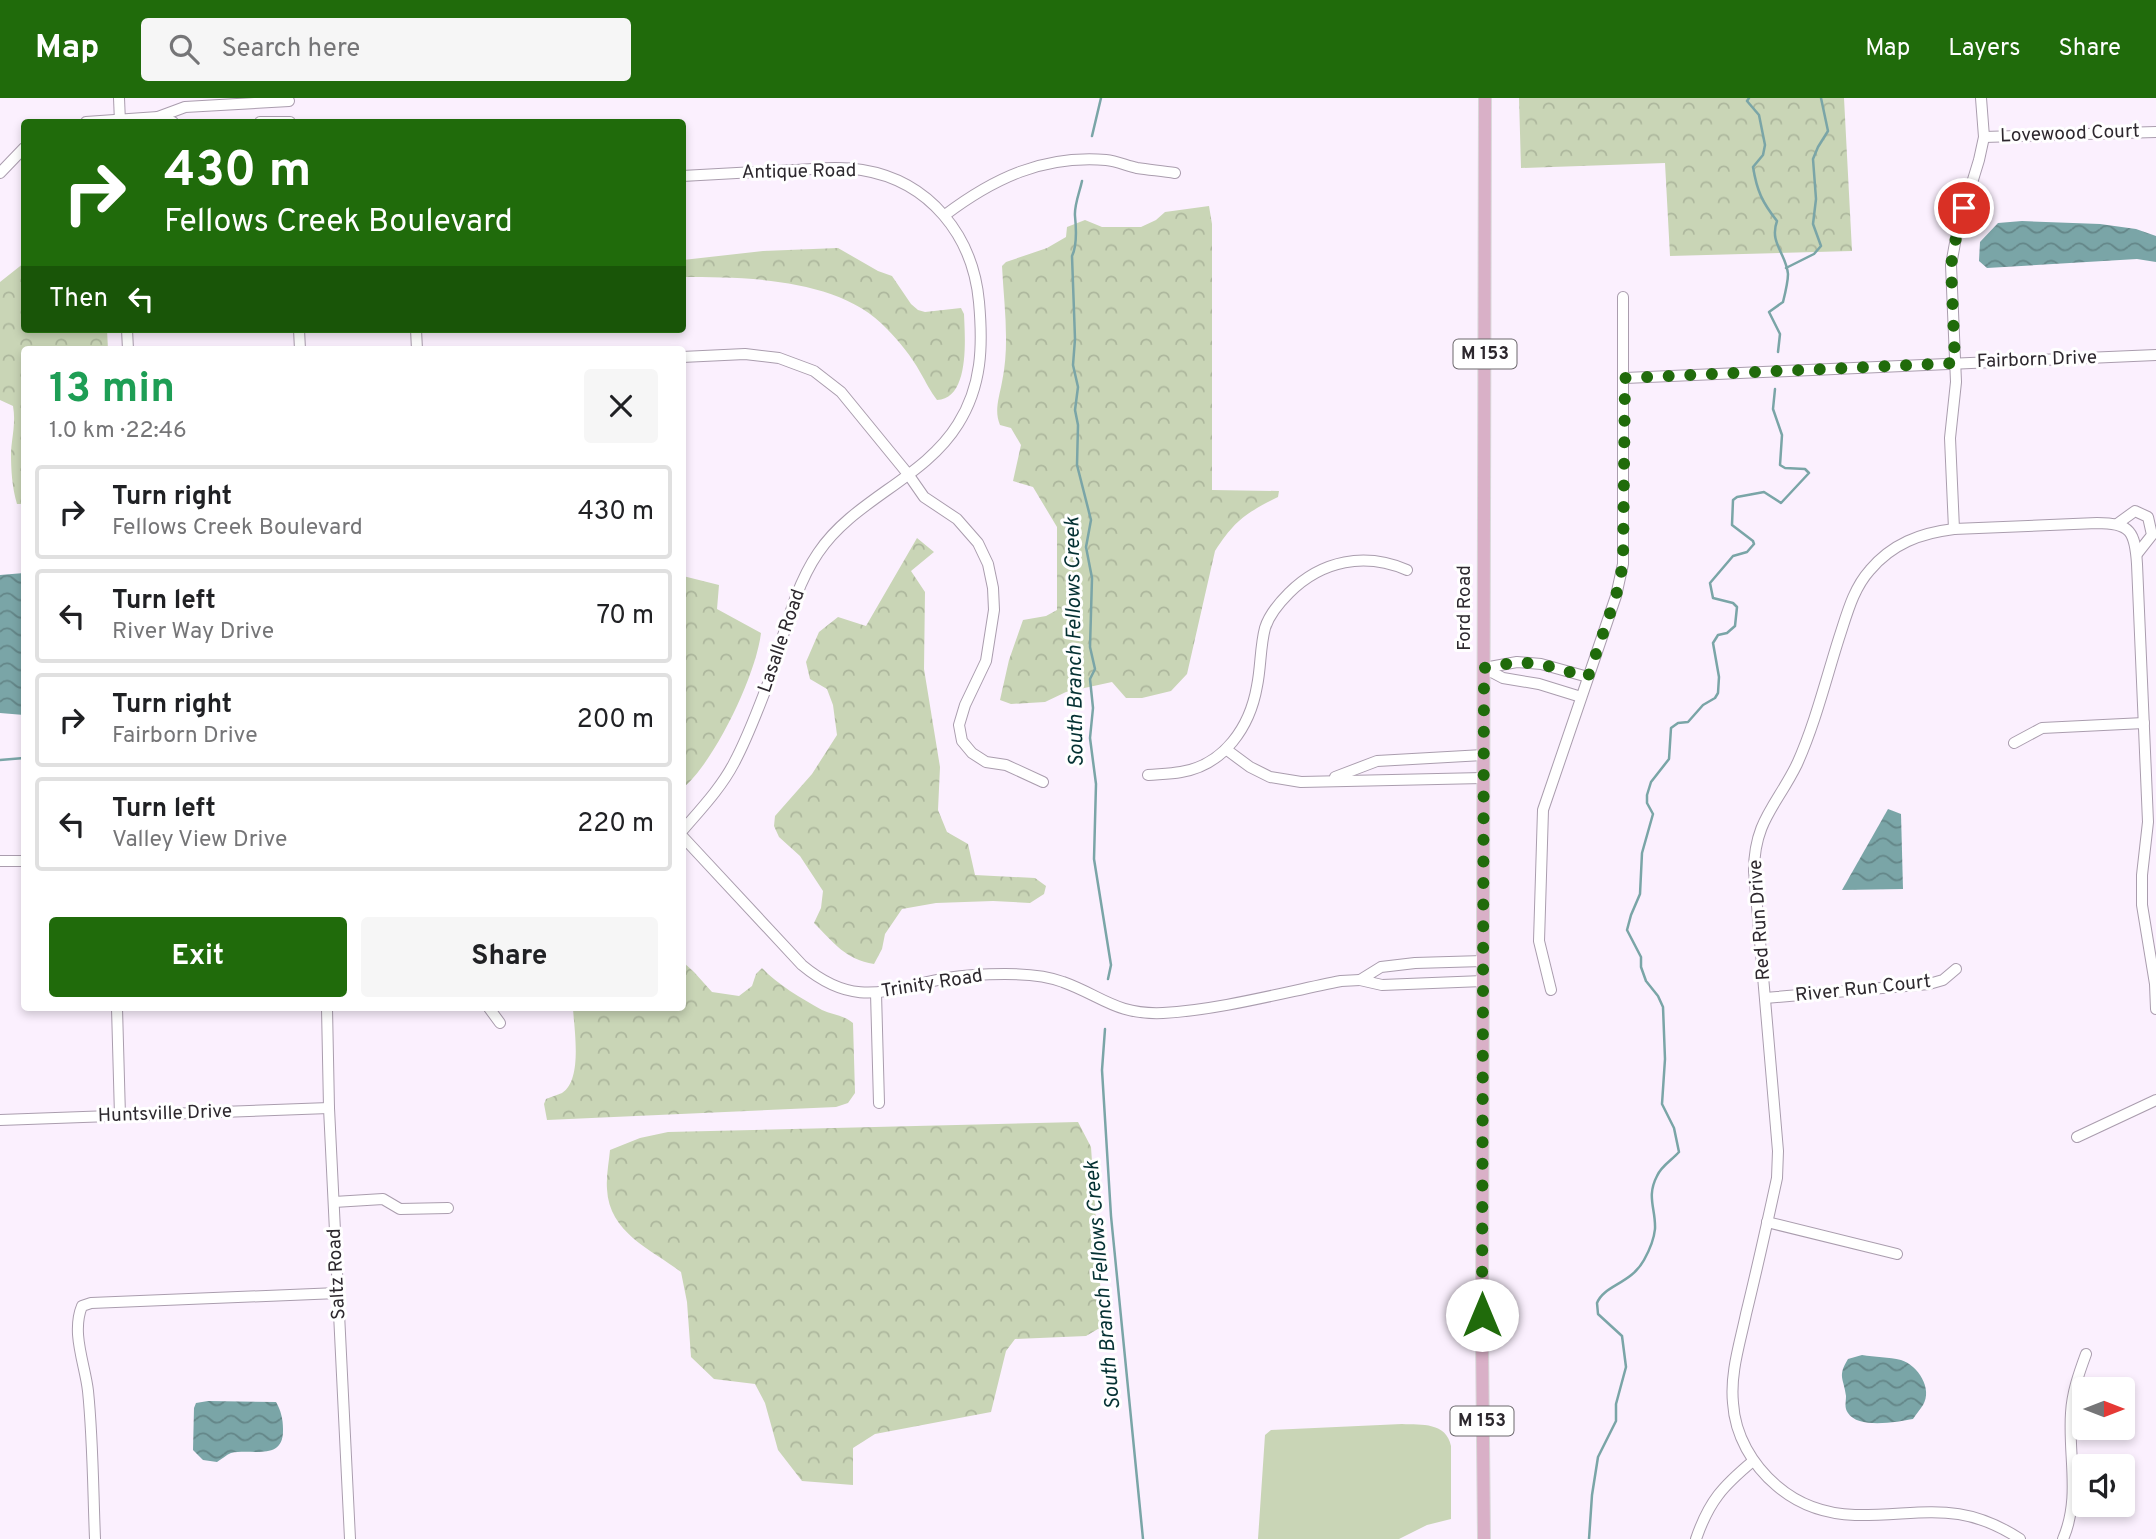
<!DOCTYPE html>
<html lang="en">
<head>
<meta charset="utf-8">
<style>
  :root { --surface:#fff; --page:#f6f6f6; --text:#202124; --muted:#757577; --line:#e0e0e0; --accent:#206b0b }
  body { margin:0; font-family:Overpass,sans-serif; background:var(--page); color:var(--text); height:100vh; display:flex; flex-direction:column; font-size:26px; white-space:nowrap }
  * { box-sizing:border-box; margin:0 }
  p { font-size:23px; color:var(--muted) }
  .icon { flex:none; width:38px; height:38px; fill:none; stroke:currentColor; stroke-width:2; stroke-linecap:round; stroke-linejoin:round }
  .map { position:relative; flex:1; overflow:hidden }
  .side { position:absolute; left:21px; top:248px; width:665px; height:665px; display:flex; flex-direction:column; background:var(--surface); border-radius:7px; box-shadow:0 4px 10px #0003 }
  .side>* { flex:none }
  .banner { position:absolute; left:21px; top:21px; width:665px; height:214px; border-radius:7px; box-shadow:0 4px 10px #0003; background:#206b0b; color:#fff; overflow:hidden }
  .needle { width:46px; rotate:90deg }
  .buttons { position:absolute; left:2072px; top:1279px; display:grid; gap:14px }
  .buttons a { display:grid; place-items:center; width:63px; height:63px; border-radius:7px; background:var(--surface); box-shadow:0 4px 10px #0003; font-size:35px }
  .pin { position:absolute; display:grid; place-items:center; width:60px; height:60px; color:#fff; margin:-30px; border:4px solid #fff; border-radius:50%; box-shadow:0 2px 7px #0007 }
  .me { position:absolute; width:77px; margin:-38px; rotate:0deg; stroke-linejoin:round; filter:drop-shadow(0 0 5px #0008) }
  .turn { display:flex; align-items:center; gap:24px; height:147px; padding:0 28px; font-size:32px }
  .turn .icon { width:91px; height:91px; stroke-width:2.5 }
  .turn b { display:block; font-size:49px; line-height:60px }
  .then { display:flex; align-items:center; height:66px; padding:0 28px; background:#0003; gap:14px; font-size:26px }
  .round { display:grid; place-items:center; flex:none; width:74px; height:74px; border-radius:7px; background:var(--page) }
  .head { display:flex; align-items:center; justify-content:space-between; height:119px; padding:0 28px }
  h1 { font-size:42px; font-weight:700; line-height:52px; color:#1e9e55 }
  .button { display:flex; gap:14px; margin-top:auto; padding:14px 28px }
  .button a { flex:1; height:80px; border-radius:7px; background:var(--accent); color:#fff; font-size:28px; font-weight:700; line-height:80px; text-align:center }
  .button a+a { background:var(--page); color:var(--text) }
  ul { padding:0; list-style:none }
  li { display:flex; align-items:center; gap:21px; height:94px; margin:0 14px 10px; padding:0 14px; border:4px solid var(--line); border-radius:7px }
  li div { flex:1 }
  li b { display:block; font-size:26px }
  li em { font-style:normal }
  header { display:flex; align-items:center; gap:42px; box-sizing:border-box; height:98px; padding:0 35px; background:var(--accent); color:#fff }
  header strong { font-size:33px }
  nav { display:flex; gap:38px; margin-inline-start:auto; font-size:24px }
  .search { width:490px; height:63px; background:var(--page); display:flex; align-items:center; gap:18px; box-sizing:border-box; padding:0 24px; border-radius:7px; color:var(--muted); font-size:26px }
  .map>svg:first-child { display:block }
</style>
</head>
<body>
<header>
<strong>Map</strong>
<div class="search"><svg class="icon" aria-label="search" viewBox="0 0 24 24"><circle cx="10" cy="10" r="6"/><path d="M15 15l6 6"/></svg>Search here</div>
<nav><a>Map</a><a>Layers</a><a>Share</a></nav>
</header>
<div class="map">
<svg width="2156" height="1441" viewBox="0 0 2156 1441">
  <defs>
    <pattern id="forest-crowns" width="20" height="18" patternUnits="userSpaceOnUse" patternTransform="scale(1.75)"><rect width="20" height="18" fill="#c9d5b6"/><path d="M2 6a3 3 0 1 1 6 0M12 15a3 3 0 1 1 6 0" fill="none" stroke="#adb79d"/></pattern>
    <pattern id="water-waves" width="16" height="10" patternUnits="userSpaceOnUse" patternTransform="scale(1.75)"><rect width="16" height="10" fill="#7aa5a7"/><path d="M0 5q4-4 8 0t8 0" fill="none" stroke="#648688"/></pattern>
  </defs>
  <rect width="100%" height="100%" fill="#fbf0fe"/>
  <path fill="#c9d5b6" d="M1402,1326C1422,1327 1446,1324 1451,1348V1421L1427,1427L1399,1441H1258L1265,1337L1271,1332Z"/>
  <g fill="url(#forest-crowns)">
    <path d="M1519,0H1844L1852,153L1670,158L1665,65L1521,70Z"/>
    <path d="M1209,108L1212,126V392L1279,393L1278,399C1246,415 1235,422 1215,453L1187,576L1171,593L1142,600H1126L1112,584L1066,594L1045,604L1011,606L1000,602L1009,562L1023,522L1046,518L1057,512V429L1033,389L1013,383L1021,347L1011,330L1000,327C994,313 999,300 1002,284C1010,246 1004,207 1002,168L1006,164L1047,150L1066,139L1067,129L1085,122L1102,129H1141L1156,122L1165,114Z"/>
    <path d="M838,150L878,173L892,178L911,206L918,212L925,214L961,210L964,216C965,240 970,301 937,302C930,293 926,284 920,274C912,259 899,243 887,231C841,180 746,179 683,179V162L763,153Z"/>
    <path d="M24,165V231H107L108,252H24V406H17C12,389 11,372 11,354C12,338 16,325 13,308L0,302V184Z"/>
    <path d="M917,440L934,454L911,473L925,494L924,571L940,669L938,712L947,734L968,746L975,777L1035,780L1046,788L1044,796L1030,805L993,803L936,805L902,811L885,836L882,851L874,866C846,862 833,844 814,825L821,810L823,793L800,758L779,739L774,728L775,718L812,676L837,637L833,607L827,591L810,581L806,564L819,534L838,519L866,528Z"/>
    <path d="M683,478L719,487L717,511L761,535C756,577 715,663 683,690Z"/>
    <path d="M683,864L694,874L712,894L739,898L752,888L756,876L762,870C778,887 801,900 822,912C832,917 844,917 853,925L855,995L848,1005L836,1009L547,1022L544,1006L546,1001C551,999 557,997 562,995C583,982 574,931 573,910H682Z"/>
    <path d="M1078,1024L1091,1049L1103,1228L1086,1238L1015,1241L1006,1253L991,1314L875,1336L853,1350V1387L802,1383L778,1352L765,1305L755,1286L714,1281L691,1259L687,1204L681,1174C651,1151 609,1135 607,1091C606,1078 609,1064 610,1052L640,1040L668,1034Z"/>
  </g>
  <g fill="url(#water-waves)">
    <path d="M2022,123L2100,126L2136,131L2156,138V164L2137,161L1987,170L1979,163L1980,144L1998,125Z"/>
    <path d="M24,475V617L0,615V477Z"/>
    <path d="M1888,711L1901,716L1903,791L1842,792Z"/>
    <path d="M1862,1257C1875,1259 1889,1259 1901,1262C1918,1267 1933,1291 1923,1307C1920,1312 1916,1316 1913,1321C1897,1324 1858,1331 1848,1315C1844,1310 1846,1304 1846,1298C1844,1280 1837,1279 1848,1261Z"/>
    <path d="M208,1303L276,1304C281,1313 283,1321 283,1331C284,1364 252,1350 231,1355C226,1357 222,1361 217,1364L203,1362L193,1352L194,1310L196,1305Z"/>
  </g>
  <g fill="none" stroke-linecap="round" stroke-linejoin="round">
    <g stroke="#7aa5a7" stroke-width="2.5">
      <path d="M1749,0L1747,3L1759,17L1765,47L1763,57L1753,69C1757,93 1762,104 1777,123C1769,145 1786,155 1788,176C1788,184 1785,196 1783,204L1769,214L1780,236L1778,254"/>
      <path d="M1092,38L1101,0"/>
      <path d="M1082,83C1080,93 1074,107 1075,118C1076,128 1077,148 1072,158L1075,241L1073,267L1078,289L1075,312L1078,327L1077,367L1091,422L1086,449L1092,480L1090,549L1095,571L1090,581L1093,610L1090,640L1096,686L1094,761L1111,867L1108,881"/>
      <path d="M1786,170L1814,156L1821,148L1813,126L1816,101L1813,61L1818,49L1828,33L1821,0"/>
      <path d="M0,662L24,660"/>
      <path d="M1105,931L1102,972L1111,1118L1143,1441"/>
      <path d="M1589,1441L1592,1397L1598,1359L1616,1323V1306L1626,1269L1622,1238L1598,1216L1597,1205C1604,1187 1631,1186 1644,1162C1649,1153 1654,1141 1655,1131C1656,1111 1646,1099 1657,1078C1661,1068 1672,1062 1679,1054L1674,1030L1662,1006L1665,961L1663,909L1658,898L1646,883L1641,869V859L1627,832L1631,817L1640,796L1642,755L1653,716L1647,705V697L1651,684L1669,661L1671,630L1678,625L1688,624L1703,607L1715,600L1718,595L1719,579L1713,545L1718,537L1727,535L1735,528L1737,509L1733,505L1713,500L1710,485L1733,458L1747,454L1754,446L1753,443L1732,427L1733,402L1737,399L1764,394L1781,405L1809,375L1805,371L1785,370L1780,367L1782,337L1773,311L1775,291"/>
    </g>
    <g stroke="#aa9dae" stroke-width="12">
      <g id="minor">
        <path d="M119,0L120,24"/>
        <path d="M86,24L158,19"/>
        <path d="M173,24L158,19L185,9L289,3"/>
        <path d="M260,24H290"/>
        <path d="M1984,39L2156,34"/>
        <path d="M0,75L24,50"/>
        <path d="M682,78C720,76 757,74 794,72C816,71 840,68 862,72C930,83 973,138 979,204C983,248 982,288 958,326C924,381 854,401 818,455C792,493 783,544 767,588C757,614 747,641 734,665C721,690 700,712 682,733"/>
        <path d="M945,117C994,80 1043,57 1106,62C1117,63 1127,68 1137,70C1150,72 1163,73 1175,75"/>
        <path d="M127,231L128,252"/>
        <path d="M299,231L300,252"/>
        <path d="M416,231L417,252"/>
        <path d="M682,259L745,256L779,260L814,273L841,294L908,376L924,399L957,421L978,445L988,466L993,490L994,512L986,563L965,607L959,627L962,643L972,655L986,664L1006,667L1043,684"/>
        <path d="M1625,280L2156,257"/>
        <path d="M2117,426L2135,413L2148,419L2152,437L2137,456"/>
        <path d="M1954,431L1950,340L1956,284L1951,167L1957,134L1979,62L1984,39L1981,0"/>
        <path d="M1484,570L1517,564L1541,566L1588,579"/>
        <path d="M1484,570L1503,580L1539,586L1581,599"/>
        <path d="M2014,645L2042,630L2144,625"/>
        <path d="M1227,652L1250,669L1270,679L1301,684L1483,680"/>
        <path d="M1148,677C1159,676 1170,676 1181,674C1224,667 1250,629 1257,588C1261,569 1260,549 1265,530C1269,517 1280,504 1289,495C1322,462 1365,454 1407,472"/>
        <path d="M1335,679L1377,663L1483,657"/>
        <path d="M682,738L802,867C856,912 888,891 947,880C966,877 986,876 1005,876C1025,876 1045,877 1063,884C1102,898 1116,917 1163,915C1219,912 1285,894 1341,883L1360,882"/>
        <path d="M0,763H24"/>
        <path d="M1483,883L1382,887L1360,882L1381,869L1415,865L1483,863"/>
        <path d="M1551,892L1539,843L1543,712L1616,498L1623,466V199"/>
        <path d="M876,895L879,1005"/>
        <path d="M1765,900L1929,886L1943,882L1956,871"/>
        <path d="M117,910L120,1018"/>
        <path d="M327,910L329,1010L350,1441"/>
        <path d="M489,910L500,925"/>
        <path d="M0,1022L329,1010"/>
        <path d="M2077,1039L2156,1002"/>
        <path d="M334,1104L383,1101L400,1111L448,1110"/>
        <path d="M1767,1124L1897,1156"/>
        <path d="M95,1441C93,1392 93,1342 88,1293C85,1266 71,1235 82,1208L91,1205L338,1195"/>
        <path d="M1696,1441C1709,1403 1723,1388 1753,1363"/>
        <path d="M2020,1441C1959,1401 1922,1418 1855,1417C1826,1416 1799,1407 1777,1388C1752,1367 1735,1337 1733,1305C1730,1275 1740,1245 1746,1216C1757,1171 1767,1126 1777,1080L1778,1053L1754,773C1754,723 1777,707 1797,666C1815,626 1826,581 1839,540C1847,516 1853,491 1870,472C1892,446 1920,435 1954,431L2097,425C2131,425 2135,434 2137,466L2148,724L2142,777V807L2155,886L2156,911"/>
        <path d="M2063,1441C2081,1399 2068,1359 2071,1315C2072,1295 2079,1275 2086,1256"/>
      </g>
    </g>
    <g stroke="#d9d8d9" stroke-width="14">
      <path id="major" d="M1484,1441L1482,1239L1485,0"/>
    </g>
    <use href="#minor" stroke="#fff" stroke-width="10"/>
    <use href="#major" stroke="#d9b0c7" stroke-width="12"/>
  </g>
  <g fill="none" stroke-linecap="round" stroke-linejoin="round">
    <path stroke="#206b0b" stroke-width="12" stroke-dasharray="0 21.6" d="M1482,1217L1484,570L1517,564L1541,566L1588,579L1616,498L1623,466L1625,280L1955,265L1951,167L1957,134L1964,110"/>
  </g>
  <g text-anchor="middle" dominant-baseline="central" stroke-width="6" stroke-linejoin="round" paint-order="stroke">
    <g fill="#fff" stroke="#6c686d" stroke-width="2">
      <rect x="1453.5" y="241.5" width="63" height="29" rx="5"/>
      <rect x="1450.5" y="1308.5" width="63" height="29" rx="5"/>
    </g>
    <g font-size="18" font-weight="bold" fill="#2d282e">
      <text x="1485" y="256">M 153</text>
      <text x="1482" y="1323">M 153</text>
    </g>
    <g font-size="19" fill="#2d282e" stroke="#fff">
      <text transform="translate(2070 36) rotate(-2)">Lovewood Court</text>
      <text transform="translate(799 74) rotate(-1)">Antique Road</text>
      <text transform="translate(2037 262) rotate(-2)">Fairborn Drive</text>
      <text transform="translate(1465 510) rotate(-90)">Ford Road</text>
      <text transform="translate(782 543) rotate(-71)">Lasalle Road</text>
      <text transform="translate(1760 822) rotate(-94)">Red Run Drive</text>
      <text transform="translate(932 886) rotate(-9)">Trinity Road</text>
      <text transform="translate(1863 891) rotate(-6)">River Run Court</text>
      <text transform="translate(165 1016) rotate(-2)">Huntsville Drive</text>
      <text transform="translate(337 1176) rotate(-93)">Saltz Road</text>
    </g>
    <g font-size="21" font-style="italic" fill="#043133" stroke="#fff">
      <text transform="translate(1075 544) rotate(-91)">South Branch Fellows Creek</text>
      <text transform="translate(1103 1187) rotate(-95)">South Branch Fellows Creek</text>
    </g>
  </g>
</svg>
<div class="buttons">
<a><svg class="needle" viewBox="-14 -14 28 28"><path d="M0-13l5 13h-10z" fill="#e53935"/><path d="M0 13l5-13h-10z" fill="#757577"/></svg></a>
<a><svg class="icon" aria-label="sound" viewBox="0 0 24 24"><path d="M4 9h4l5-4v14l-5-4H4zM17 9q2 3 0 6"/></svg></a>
</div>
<div class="pin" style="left:1964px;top:110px;background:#d93025"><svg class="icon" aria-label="arrive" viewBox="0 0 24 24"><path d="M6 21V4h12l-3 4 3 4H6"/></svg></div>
<svg class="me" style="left:1482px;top:1217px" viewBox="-20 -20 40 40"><circle r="19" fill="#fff"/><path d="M0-13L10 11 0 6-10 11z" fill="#206b0b"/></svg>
<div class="banner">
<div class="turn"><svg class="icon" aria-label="right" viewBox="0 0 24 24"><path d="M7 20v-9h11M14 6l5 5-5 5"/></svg><div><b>430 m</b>Fellows Creek Boulevard</div></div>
<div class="then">Then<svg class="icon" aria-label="left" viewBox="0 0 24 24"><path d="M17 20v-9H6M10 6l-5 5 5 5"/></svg></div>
</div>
<section class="side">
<div class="head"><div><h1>13 min</h1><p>1.0 km · 22:46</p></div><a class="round"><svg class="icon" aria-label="close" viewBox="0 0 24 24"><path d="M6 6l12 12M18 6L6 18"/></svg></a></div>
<ul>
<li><svg class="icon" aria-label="right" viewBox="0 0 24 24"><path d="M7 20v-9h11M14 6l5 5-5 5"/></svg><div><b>Turn right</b><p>Fellows Creek Boulevard</p></div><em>430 m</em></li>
<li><svg class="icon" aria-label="left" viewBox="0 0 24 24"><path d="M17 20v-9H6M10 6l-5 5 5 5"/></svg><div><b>Turn left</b><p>River Way Drive</p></div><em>70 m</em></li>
<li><svg class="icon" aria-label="right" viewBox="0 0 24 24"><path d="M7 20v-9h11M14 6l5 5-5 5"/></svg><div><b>Turn right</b><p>Fairborn Drive</p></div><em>200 m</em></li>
<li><svg class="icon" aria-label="left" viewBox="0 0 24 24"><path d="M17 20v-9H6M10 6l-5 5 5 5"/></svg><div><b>Turn left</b><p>Valley View Drive</p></div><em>220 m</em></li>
</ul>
<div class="button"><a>Exit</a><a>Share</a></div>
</section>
</div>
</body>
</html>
